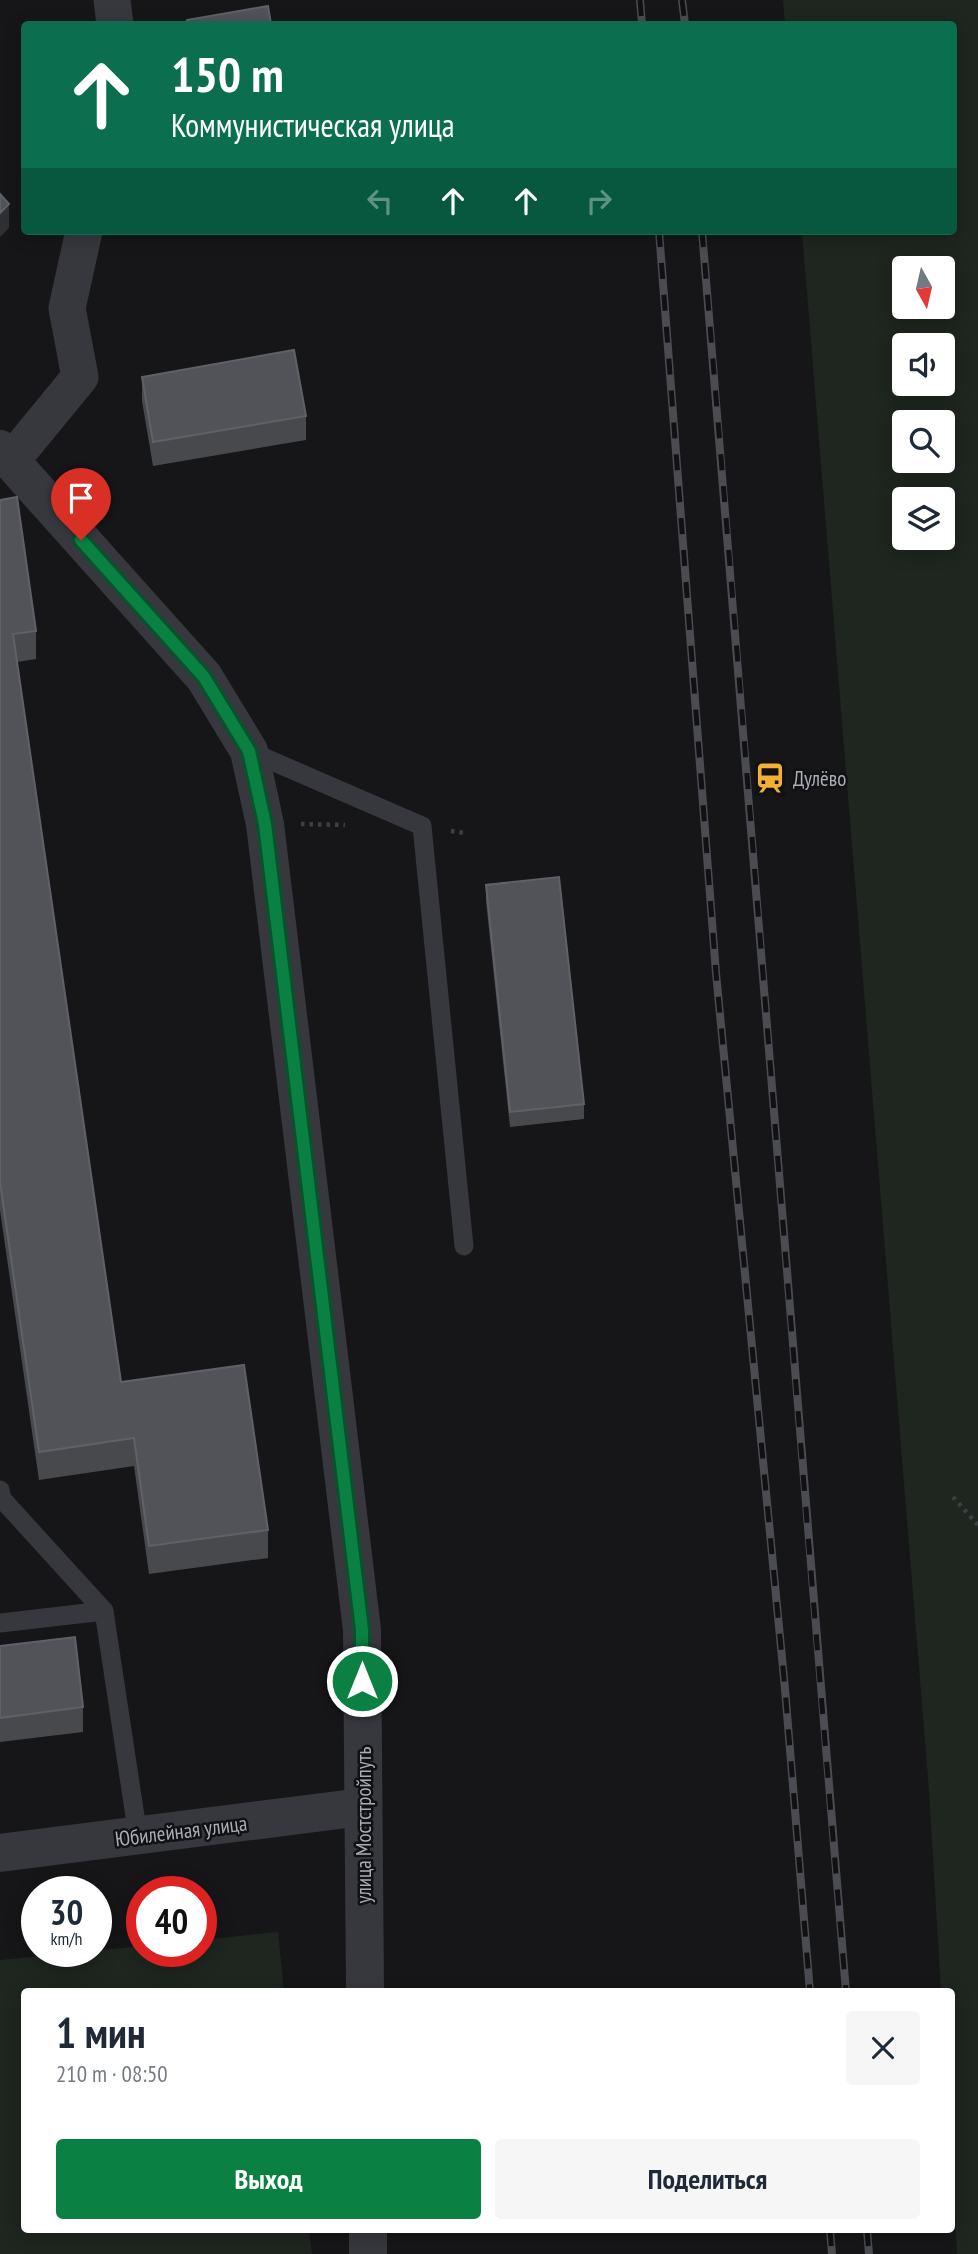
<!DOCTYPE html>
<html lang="ru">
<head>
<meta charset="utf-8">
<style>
  :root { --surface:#fff; --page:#f6f6f7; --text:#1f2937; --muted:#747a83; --accent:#0b8043 }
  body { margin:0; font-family:"PT Sans Narrow",sans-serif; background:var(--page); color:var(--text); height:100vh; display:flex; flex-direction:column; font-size:26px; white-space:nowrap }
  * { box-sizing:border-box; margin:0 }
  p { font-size:23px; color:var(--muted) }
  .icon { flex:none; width:38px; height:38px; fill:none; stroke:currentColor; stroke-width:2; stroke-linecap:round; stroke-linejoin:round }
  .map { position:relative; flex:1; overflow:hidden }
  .drawer { position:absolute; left:21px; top:1988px; width:934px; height:245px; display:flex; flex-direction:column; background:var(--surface); border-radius:7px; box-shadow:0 4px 18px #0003 }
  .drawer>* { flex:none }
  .banner { position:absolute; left:21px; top:21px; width:936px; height:214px; border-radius:7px; box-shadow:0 4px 18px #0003; background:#0b6e4f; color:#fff; overflow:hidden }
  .needle { width:46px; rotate:172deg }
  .fabs { position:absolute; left:892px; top:256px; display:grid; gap:14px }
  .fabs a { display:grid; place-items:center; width:63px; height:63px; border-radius:7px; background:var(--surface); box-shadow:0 4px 18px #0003; font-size:35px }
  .speed { position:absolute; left:21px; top:1876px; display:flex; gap:14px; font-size:35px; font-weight:700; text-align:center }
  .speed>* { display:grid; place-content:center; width:91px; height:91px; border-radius:50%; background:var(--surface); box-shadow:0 4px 18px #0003; line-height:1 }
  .speed small { font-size:18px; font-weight:400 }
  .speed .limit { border:10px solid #d22; background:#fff; color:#111 }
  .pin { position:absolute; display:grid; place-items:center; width:60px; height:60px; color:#fff; margin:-72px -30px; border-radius:50% 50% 50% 0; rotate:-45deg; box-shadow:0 0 7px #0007 }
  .pin .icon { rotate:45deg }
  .me { position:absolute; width:77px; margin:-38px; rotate:0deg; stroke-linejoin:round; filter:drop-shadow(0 0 5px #0008) }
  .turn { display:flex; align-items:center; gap:24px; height:147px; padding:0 35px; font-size:32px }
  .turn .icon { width:91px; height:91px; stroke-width:2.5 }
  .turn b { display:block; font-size:49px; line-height:60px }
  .lanes { display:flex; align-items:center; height:66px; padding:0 35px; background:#0003; justify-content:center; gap:35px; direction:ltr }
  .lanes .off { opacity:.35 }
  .round { display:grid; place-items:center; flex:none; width:74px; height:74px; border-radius:7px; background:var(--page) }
  .overview { display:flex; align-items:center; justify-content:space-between; height:119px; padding:0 35px }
  h1 { font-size:42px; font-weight:600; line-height:52px }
  .cta { display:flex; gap:14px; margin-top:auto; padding:14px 35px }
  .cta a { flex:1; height:80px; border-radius:7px; background:var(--accent); color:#fff; font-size:28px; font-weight:600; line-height:80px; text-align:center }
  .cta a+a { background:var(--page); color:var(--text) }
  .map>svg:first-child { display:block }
</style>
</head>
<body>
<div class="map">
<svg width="978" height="2254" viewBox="0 0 978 2254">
  <rect width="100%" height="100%" fill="#161618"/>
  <g fill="#1e261f" fill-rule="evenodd">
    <path d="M783,0H978V2254H957L952,2172V1992L941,1991L929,1790L802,231H954V24H785ZM905,268H943V306H905ZM905,345H943V383H905ZM905,422H943V460H905ZM905,499H943V537H905Z"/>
    <path d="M278,1932L284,1991L24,1992V2230H309L312,2254H0V1960L142,1946V1951H201V1940Z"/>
  </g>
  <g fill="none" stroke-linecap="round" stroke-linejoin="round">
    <g stroke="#3d3f44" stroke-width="4.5" stroke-dasharray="3.5 5" stroke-linecap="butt">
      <path d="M301,824L345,825"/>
      <path d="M451,831L465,833"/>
      <path d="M953,1497L978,1525"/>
    </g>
    <g stroke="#37383d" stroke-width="19">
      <path d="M249,751L422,826L464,1246"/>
      <path d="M0,1490L2,1499L104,1611"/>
      <path d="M0,1623L104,1611L138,1836"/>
    </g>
    <g stroke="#37383d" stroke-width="37">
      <path d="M112,0L115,24"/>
      <path d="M11,461L80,377L67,308L84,231"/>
    </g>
    <g stroke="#37383d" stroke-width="38">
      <path d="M0,449L204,677L249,751L265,824L362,1630L365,1992"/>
      <path d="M0,1853L362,1807"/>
      <path d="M368,2230V2254"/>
    </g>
    <g stroke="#4a4c52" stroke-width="8">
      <g id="rail">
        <path d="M640,0L642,24"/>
        <path d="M682,0L685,24"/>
        <path d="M659,231L716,973L785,1689L810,1992"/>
        <path d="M702,231C752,818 796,1405 846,1992"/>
        <path d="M830,2230L832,2254"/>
        <path d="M867,2230L869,2254"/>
      </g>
    </g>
    <use href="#rail" stroke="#111113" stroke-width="5" stroke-dasharray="16" stroke-linecap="butt"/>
  </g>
  <g fill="#47494d">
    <path d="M142,377L306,416V440L153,466L142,401Z"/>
    <path d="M0,500L36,631V659L17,662L121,1382L268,1530V1558L149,1574L134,1466L39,1480L0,1210Z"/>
    <path d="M486,885L584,1104V1119L510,1127L486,901Z"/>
    <path d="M0,1646L83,1707V1732L0,1742Z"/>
  </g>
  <path fill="#2f3033" d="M9,204V228L0,237V213Z"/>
  <g fill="#525359" stroke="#5f6168" stroke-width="2">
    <path d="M268,6L271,24H188L187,20Z"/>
    <path d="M0,194L9,204L0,213Z"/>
    <path d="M294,350L306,416L153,442L142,377Z"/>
    <path d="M17,497L36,631L13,634L121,1382L244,1365L268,1530L149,1546L134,1438L39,1452L0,1182V500Z"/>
    <path d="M559,877L584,1104L510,1112L486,885Z"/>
    <path d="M75,1637L83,1707L0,1718V1646Z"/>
  </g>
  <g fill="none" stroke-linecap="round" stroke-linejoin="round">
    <g stroke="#07532c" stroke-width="18">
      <path id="route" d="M81,540L204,677L249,751L265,824L362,1630V1681"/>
    </g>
    <use href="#route" stroke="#0b8043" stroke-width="12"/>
  </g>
  <defs>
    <g id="station-bare" transform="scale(2.415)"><path d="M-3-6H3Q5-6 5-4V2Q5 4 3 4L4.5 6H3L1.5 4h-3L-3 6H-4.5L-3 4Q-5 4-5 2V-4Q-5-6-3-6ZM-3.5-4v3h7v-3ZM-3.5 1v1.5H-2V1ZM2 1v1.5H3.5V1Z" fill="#f2b134" stroke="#111113" stroke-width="2.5" paint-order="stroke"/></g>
  </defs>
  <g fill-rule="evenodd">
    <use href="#station-bare" x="770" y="778"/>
  </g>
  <g text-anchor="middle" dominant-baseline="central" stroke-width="5" stroke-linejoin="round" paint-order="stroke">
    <g font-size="21" fill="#a8adb8" stroke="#111113" text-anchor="start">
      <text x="793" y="778">Дулёво</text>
    </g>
    <g font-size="21" fill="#a8adb8" stroke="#111113">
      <text transform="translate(363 1825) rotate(-90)">улица Мостстройпуть</text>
      <text transform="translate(181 1831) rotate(-7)">Юбилейная улица</text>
    </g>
  </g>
</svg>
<div class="fabs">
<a><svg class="needle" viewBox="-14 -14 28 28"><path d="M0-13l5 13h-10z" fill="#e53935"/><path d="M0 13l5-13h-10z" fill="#747a83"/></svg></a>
<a><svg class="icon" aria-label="sound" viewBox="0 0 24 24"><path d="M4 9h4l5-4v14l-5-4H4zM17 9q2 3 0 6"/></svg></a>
<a><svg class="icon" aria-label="search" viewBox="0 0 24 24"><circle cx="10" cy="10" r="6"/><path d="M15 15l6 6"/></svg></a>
<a><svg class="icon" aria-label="layers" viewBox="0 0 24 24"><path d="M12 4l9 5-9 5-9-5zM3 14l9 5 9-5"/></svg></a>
</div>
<div class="speed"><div>30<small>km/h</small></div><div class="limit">40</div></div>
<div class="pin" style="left:81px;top:540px;background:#d93025"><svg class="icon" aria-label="arrive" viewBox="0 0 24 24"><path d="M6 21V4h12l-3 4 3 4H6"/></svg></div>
<svg class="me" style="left:362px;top:1681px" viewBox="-20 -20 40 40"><circle r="17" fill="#0b8043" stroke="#fff" stroke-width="3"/><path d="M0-11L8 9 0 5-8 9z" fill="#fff"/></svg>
<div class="banner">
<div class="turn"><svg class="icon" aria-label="ahead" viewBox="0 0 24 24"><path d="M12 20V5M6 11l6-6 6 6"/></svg><div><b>150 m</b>Коммунистическая улица</div></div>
<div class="lanes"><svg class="icon off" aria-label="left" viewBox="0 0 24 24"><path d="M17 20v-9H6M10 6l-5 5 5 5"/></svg><svg class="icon" aria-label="ahead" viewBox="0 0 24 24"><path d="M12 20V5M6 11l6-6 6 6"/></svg><svg class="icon" aria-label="ahead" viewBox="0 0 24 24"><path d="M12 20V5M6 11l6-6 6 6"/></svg><svg class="icon off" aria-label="right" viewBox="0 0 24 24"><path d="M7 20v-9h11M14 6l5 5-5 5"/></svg></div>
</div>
<section class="drawer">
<div class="overview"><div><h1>1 мин</h1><p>210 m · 08:50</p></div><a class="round"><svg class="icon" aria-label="close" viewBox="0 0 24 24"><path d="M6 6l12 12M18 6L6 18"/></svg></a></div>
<div class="cta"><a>Выход</a><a>Поделиться</a></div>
</section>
</div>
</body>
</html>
